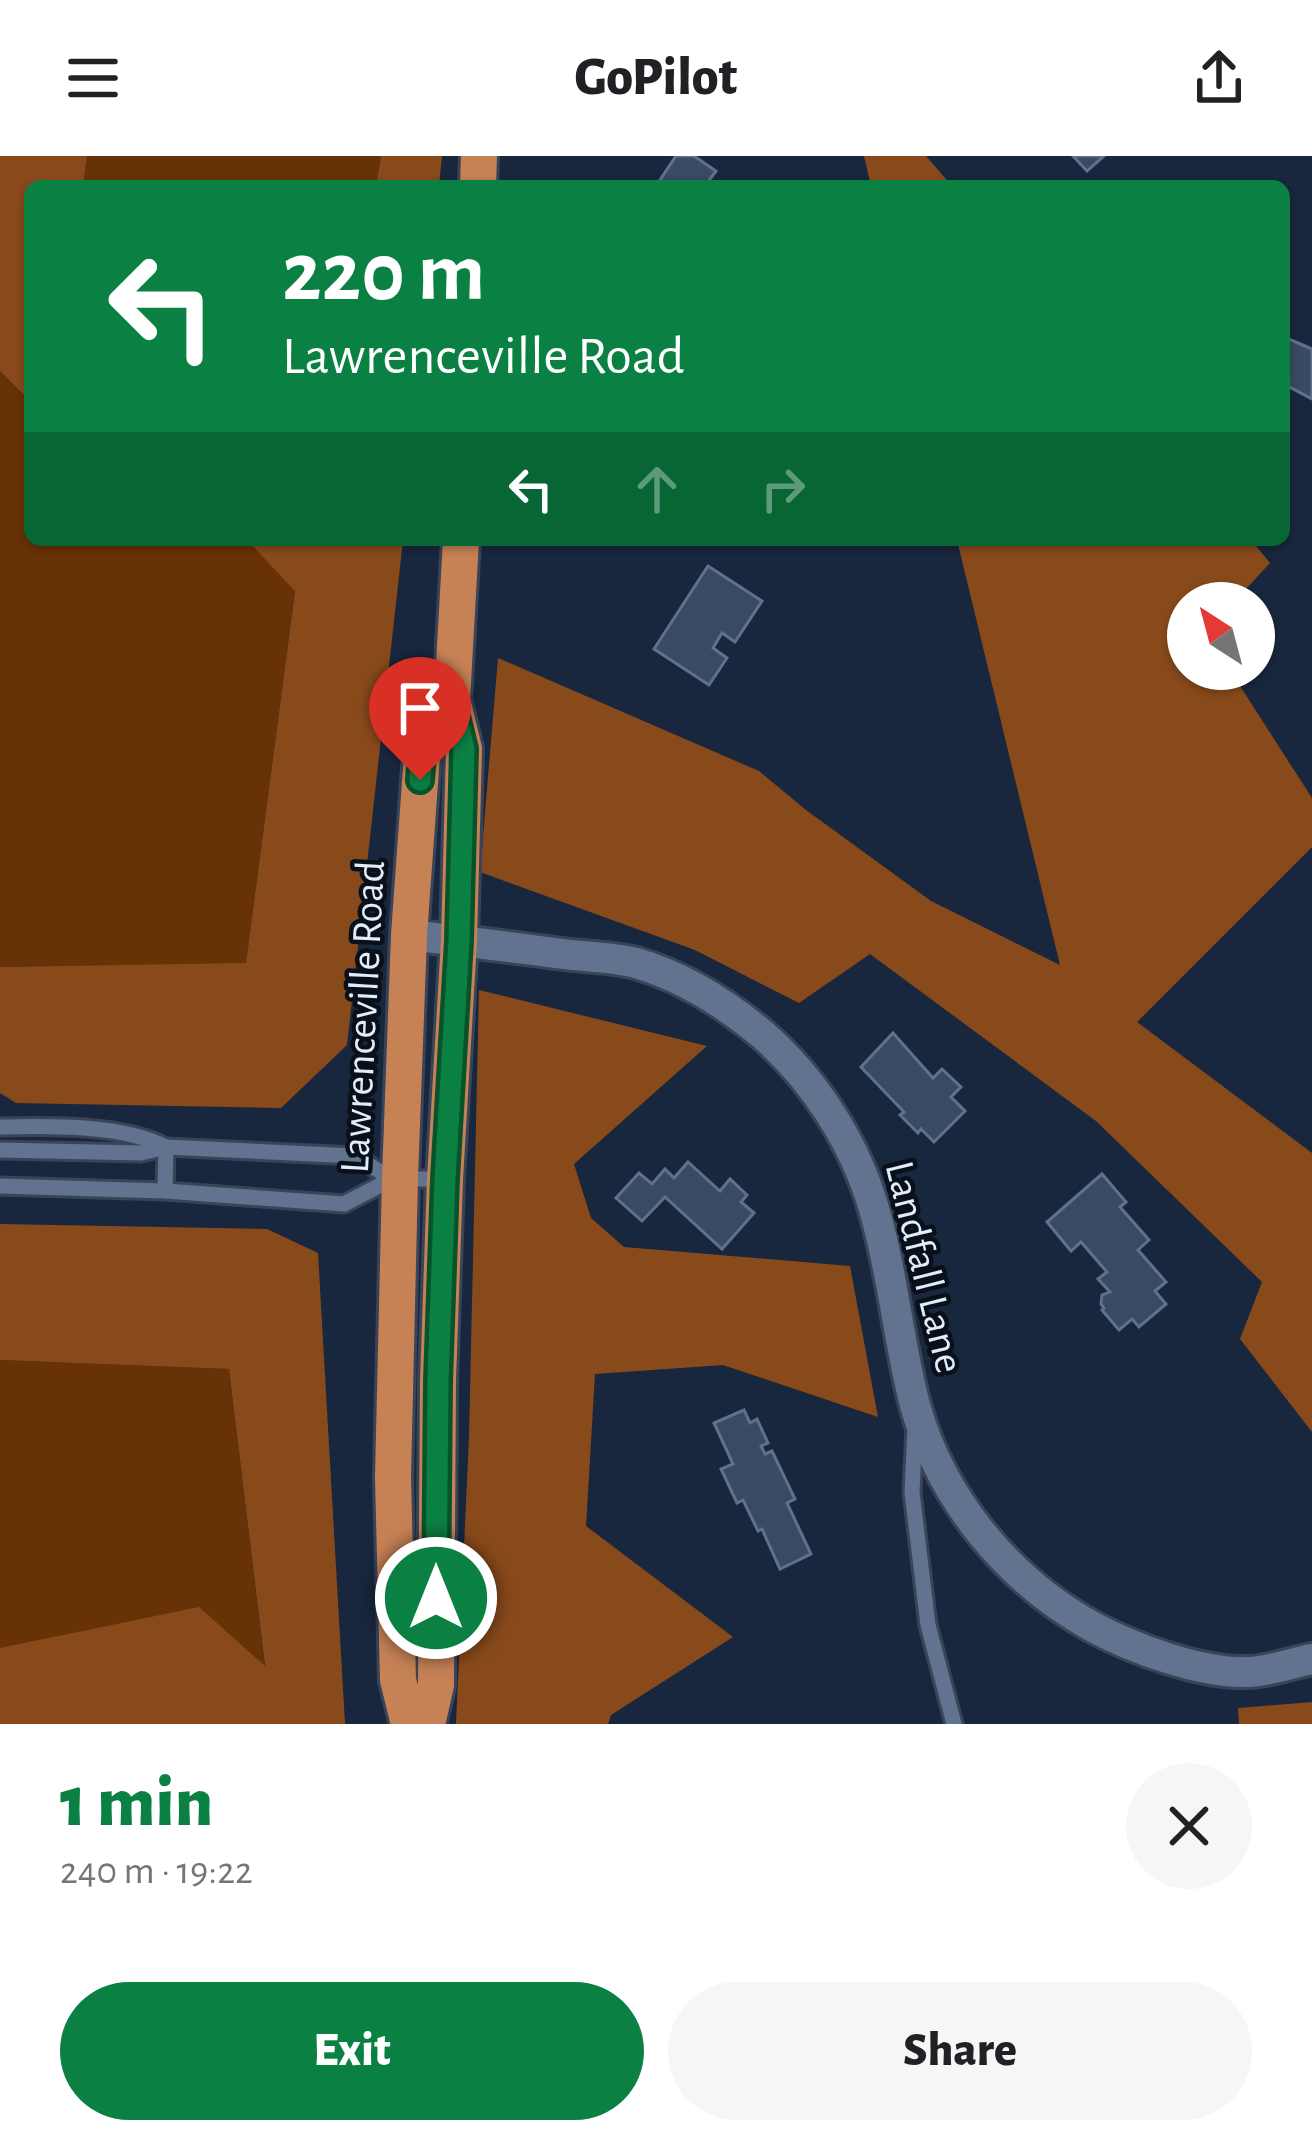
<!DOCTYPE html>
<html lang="en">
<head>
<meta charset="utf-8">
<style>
  :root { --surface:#fff; --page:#f6f6f6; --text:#202124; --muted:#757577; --accent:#0b8043 }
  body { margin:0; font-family:"Alegreya Sans",sans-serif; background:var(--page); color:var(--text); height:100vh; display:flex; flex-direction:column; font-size:45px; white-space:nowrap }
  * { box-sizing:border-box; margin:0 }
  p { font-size:39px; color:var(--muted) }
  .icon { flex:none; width:66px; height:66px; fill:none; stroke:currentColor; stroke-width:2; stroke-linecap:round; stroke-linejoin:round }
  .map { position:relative; height:1568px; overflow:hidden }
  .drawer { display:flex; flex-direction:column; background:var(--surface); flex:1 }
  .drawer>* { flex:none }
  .guide { position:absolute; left:24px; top:24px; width:1266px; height:366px; border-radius:18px; box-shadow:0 3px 9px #0004; background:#0b8043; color:#fff; overflow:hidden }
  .needle { width:78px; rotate:324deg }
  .tools { position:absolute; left:1167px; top:426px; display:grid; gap:24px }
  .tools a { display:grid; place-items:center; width:108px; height:108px; border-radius:50%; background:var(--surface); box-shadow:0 3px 9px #0004; font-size:60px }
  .pin { position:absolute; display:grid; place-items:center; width:102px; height:102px; color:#fff; margin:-123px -51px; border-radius:50% 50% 50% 0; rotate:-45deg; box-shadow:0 0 12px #0007 }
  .pin .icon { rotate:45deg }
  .me { position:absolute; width:132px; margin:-66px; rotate:0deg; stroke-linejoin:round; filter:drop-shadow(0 0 9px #0008) }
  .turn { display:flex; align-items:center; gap:42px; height:252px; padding:0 60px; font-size:54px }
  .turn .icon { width:156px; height:156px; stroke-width:2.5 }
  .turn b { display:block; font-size:84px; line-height:102px }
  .lanes { display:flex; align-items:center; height:114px; padding:0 60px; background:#0003; justify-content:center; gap:60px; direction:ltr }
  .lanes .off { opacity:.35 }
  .round { display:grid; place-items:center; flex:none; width:126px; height:126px; border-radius:63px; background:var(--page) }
  .summary { display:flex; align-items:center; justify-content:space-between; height:204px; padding:0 60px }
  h1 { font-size:72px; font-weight:800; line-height:90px; color:var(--accent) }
  .primary-button { display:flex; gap:24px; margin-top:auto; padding:24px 60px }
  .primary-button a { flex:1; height:138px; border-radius:72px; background:var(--accent); color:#fff; font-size:48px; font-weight:800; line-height:138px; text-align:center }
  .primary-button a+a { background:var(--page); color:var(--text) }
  header { display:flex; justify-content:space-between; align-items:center; height:156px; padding:0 60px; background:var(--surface); font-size:54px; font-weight:800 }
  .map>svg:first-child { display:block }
</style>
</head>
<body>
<header><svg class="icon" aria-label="menu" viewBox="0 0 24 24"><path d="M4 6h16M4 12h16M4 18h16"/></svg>GoPilot<svg class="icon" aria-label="share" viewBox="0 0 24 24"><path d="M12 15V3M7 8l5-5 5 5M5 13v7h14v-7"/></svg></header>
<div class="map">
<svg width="1312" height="1568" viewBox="0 0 1312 1568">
  <rect width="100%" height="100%" fill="#18273e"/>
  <g fill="#673205">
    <path d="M87,0H381L376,30H83Z"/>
    <path d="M0,215L23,238L30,240V384H247L295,434L246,808L0,811Z"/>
    <path d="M0,1204L229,1213L265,1512L0,1492Z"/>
  </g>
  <g fill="#894a1b">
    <path d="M0,0H87L83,30H30V240L23,238L0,215Z"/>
    <path d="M381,0H442L439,30H376Z"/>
    <path d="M864,0H926L952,30H871Z"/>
    <path d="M247,384H403L347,889L281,952L16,947L0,937V811L246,807L295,435Z"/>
    <path d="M957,384H1251L1270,407L1233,447H1188V513H1229L1312,642V691L1137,866L1312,997V1276L1240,1183L1262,1126L1096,965L870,798L799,847L695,794L480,716L498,502L759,615L806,654L931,745L1060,809Z"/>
    <path d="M479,834L707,890L574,1008L591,1062L624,1091L850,1110L878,1261L723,1209L595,1218L586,1370L733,1481L611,1559L608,1568H456L469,1281Z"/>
    <path d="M0,1068L267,1073L318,1097L345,1568H0V1492L199,1451L265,1510L229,1213L0,1204Z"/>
    <path d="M1312,1546V1568H1239L1238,1552Z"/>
  </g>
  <g fill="#394a63" stroke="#5f718c" stroke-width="3">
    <path d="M676,0H694L716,15L705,30H656Z"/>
    <path d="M1073,0H1104L1087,15Z"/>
    <path d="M1284,181L1312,193V243L1286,229L1289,223L1284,221Z"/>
    <path d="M708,410L762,445L735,486L722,477L713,492L727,502L709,529L654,493Z"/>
    <path d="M893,877L933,922L942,913L961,931L951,941L965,955L934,986L921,973L918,977L900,959L904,956L861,911Z"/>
    <path d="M688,1006L720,1035L730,1023L747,1039L741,1046L754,1057L722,1093L665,1041L642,1065L616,1042L639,1017L652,1028L665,1013L674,1022Z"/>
    <path d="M1102,1018L1126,1046L1120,1051L1149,1084L1138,1094L1166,1126L1155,1135L1166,1148L1139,1171L1132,1163L1119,1174L1102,1154L1104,1152L1101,1148L1102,1139L1110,1136L1098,1123L1107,1116L1081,1086L1071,1095L1047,1066Z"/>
    <path d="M744,1254L750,1267L757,1263L768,1287L761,1290L765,1298L772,1295L795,1343L787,1347L811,1398L780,1413L762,1373L758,1375L743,1344L737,1347L721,1313L733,1308L714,1267Z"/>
  </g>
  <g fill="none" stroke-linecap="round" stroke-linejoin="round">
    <g stroke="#394458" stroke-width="21">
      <g id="service">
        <path d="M0,971C50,970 122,968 166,991L165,1035"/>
        <path d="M0,994L141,997L166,991L355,1000L392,1023"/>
        <path d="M0,1030L165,1035L344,1048L392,1023H445"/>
        <path d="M915,1271L912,1336L928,1469L954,1568"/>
      </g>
    </g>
    <g stroke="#394458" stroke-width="36">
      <path id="minor" d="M409,779C461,785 512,791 563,798C587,801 613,801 636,807C681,820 726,848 762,878C814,923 855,987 874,1053C893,1117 898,1184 915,1249C941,1343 1008,1424 1093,1471C1134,1493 1202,1518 1249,1516C1270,1515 1292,1507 1312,1503"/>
    </g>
    <g stroke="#394458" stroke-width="42">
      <g id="trunk">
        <path d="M478,30L479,0"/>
        <path d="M409,1568L398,1524L393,1321L400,1022L409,779L423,585L452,544"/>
        <path d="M427,1568L436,1529L438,1225L445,1023L459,785L464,593L452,544L461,384"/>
      </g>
    </g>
    <use href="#service" stroke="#61738e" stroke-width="15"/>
    <use href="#minor" stroke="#61738e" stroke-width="30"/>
    <use href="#trunk" stroke="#c68255" stroke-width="36"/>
  </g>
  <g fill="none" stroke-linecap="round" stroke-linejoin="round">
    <g stroke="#07532c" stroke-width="30">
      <path id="route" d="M420,624L423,585L452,544L464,593L459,785L445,1023L438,1225L436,1442"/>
    </g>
    <use href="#route" stroke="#0b8043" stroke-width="21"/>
  </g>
  <g text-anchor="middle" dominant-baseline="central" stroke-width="9" stroke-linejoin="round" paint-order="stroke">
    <g font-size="42" fill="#e2edfc" stroke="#09101a">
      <text transform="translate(363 861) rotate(-87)">Lawrenceville Road</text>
      <text transform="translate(924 1111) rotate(76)">Landfall Lane</text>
    </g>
  </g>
</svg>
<div class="tools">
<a><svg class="needle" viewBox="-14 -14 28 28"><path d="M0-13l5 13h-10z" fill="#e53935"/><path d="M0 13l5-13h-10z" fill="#757577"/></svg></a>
</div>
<div class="pin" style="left:420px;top:624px;background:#d93025"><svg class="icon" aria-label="arrive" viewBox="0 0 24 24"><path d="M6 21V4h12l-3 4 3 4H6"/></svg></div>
<svg class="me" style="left:436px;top:1442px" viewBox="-20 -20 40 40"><circle r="17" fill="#0b8043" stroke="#fff" stroke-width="3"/><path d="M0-11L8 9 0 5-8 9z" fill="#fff"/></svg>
<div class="guide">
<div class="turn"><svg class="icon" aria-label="left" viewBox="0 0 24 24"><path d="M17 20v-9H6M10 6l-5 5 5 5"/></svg><div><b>220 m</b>Lawrenceville Road</div></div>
<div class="lanes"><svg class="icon" aria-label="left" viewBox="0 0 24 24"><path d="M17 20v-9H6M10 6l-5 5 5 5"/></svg><svg class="icon off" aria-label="ahead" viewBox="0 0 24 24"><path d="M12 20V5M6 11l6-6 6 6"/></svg><svg class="icon off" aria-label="right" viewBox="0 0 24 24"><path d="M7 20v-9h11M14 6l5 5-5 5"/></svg></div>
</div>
</div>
<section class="drawer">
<div class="summary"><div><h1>1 min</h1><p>240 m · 19:22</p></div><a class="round"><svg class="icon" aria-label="close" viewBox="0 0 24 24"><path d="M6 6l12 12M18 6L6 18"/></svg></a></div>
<div class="primary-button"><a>Exit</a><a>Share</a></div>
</section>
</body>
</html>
